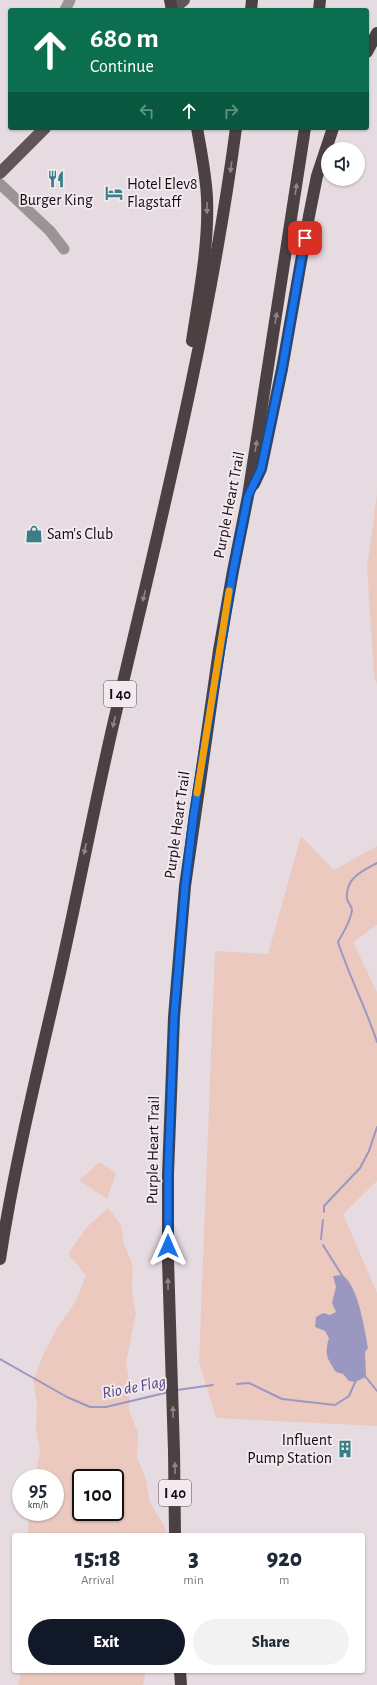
<!DOCTYPE html>
<html lang="en">
<head>
<meta charset="utf-8">
<style>
  :root { --surface:#fff; --page:#f2f2f3; --text:#1f2937; --muted:#747a83; --accent:#111827 }
  body { margin:0; font-family:"Alegreya Sans",sans-serif; background:var(--page); color:var(--text); height:100vh; display:flex; flex-direction:column; font-size:15px; white-space:nowrap }
  * { box-sizing:border-box; margin:0 }
  p { font-size:13px; color:var(--muted) }
  .icon { flex:none; width:22px; height:22px; fill:none; stroke:currentColor; stroke-width:2; stroke-linecap:round; stroke-linejoin:round }
  .map { position:relative; flex:1; overflow:hidden }
  .panel { position:absolute; left:12px; top:1533px; width:353px; height:140px; display:flex; flex-direction:column; background:var(--surface); border-radius:4px; box-shadow:0 1px 3px #0004 }
  .panel>* { flex:none }
  .banner { position:absolute; left:8px; top:8px; width:361px; height:122px; border-radius:4px; box-shadow:0 1px 3px #0004; background:#0b6e4f; color:#fff; overflow:hidden }
  .tools { position:absolute; left:321px; top:142px; display:grid; gap:8px }
  .tools a { display:grid; place-items:center; width:44px; height:44px; border-radius:50%; background:var(--surface); box-shadow:0 1px 3px #0004; font-size:20px }
  .speed { position:absolute; left:12px; top:1469px; display:flex; gap:8px; font-size:20px; font-weight:700; text-align:center }
  .speed>* { display:grid; place-content:center; width:52px; height:52px; border-radius:50%; background:var(--surface); box-shadow:0 1px 3px #0004; line-height:1 }
  .speed small { font-size:10px; font-weight:400 }
  .speed .limit { border:2px solid #111; border-radius:6px; background:#fff; color:#111 }
  .pin { position:absolute; display:grid; place-items:center; width:34px; height:34px; color:#fff; margin:-17px; border-radius:8px; box-shadow:0 2px 6px #0006 }
  .me { position:absolute; width:44px; margin:-22px; rotate:0deg; stroke-linejoin:round; filter:drop-shadow(0 0 3px #0008) }
  .turn { display:flex; align-items:center; gap:14px; height:84px; padding:0 16px; font-size:18px }
  .turn .icon { width:52px; height:52px; stroke-width:2.5 }
  .turn b { display:block; font-size:28px; line-height:34px }
  .lanes { display:flex; align-items:center; height:38px; padding:0 16px; background:#0003; justify-content:center; gap:20px; direction:ltr }
  .lanes .off { opacity:.35 }
  .eta { display:flex; justify-content:space-evenly; align-items:center; height:68px; text-align:center }
  .eta b { font-size:24px; font-weight:800; line-height:28px }
  .action { display:flex; gap:8px; margin-top:auto; padding:8px 16px }
  .action a { flex:1; height:46px; border-radius:24px; background:var(--accent); color:#fff; font-size:16px; font-weight:800; line-height:46px; text-align:center }
  .action a+a { background:var(--page); color:var(--text) }
  .map>svg:first-child { display:block }
</style>
</head>
<body>
<div class="map">
<svg width="377" height="1685" viewBox="0 0 377 1685">
  <rect width="100%" height="100%" fill="#e7dbe2"/>
  <g fill="#ecc9bf" fill-rule="evenodd">
    <path d="M377,494V684L374,678L367,567Z"/>
    <path d="M301,836L334,870L377,846V925L353,942L377,992V1181L343,1214L377,1293V1426L216,1418L199,1362L215,951L268,954Z"/>
    <path d="M100,1162L116,1173L107,1199L79,1180Z"/>
    <path d="M108,1208L121,1225L124,1244L133,1266L132,1290L136,1313L126,1363L130,1386L129,1410L138,1433L137,1457L146,1479L150,1502L169,1535H27L30,1512H55V1478H35L40,1451L36,1428L37,1404L33,1381L43,1355L57,1328L76,1301L86,1275L68,1254L87,1227ZM81,1478H115V1512H81Z"/>
    <path d="M21,1671H146L143,1685H18Z"/>
  </g>
  <path fill="#9a98c1" d="M342,1275C358,1284 365,1331 368,1348L365,1352L366,1377L355,1382L349,1381L343,1374L336,1372C327,1358 324,1355 329,1338L325,1331L315,1327L316,1317L323,1313L330,1315L336,1312L332,1303L336,1287L333,1276Z"/>
  <g fill="none" stroke-linecap="round" stroke-linejoin="round">
    <g stroke="#9a98c1" stroke-width="2">
      <path d="M377,863C362,871 345,878 347,899C348,903 352,906 352,910C351,921 343,933 338,942C349,976 366,1008 377,1042"/>
      <path d="M324,1212V1206L360,1168L369,1151L377,1127"/>
      <path d="M321,1239L323,1220"/>
      <path d="M323,1245L343,1277"/>
      <path d="M0,1359L67,1397L90,1407H106L169,1392"/>
      <path d="M365,1376L377,1391"/>
      <path d="M237,1384L249,1383L282,1399L335,1405L349,1396L356,1380"/>
      <path d="M177,1390L213,1385"/>
    </g>
    <g stroke="#9a9495" stroke-width="11">
      <path d="M65,10L70,0"/>
      <path d="M0,184L50,231L64,249"/>
    </g>
    <g stroke="#605658" stroke-width="12">
      <path d="M172,10L184,0"/>
      <path d="M0,173L45,128"/>
    </g>
    <g stroke="#4c4142" stroke-width="12">
      <path d="M170,0L172,10"/>
      <path d="M251,10L252,0"/>
      <path d="M319,10L320,0"/>
      <path d="M367,52L377,33"/>
      <path d="M192,341C199,294 209,245 207,198C206,175 201,151 197,128"/>
      <path d="M254,484L261,469L282,369L309,216L317,176L333,128"/>
      <path d="M0,1259C14,1167 36,1077 57,986C78,894 95,800 117,708C162,516 210,324 236,128"/>
      <path d="M175,1535L174,1451L168,1260V1174L174,1017L185,886L219,650L233,571L248,496L305,128"/>
      <path d="M180,1671L181,1685"/>
    </g>
  </g>
  <defs><path id="oneway-solid" d="M-6-.8H1V-3.2L6.5 0L1 3.2V.8H-6Z"/></defs>
  <g fill="#8f8487">
    <use href="#oneway-solid" transform="translate(231 167) rotate(98)"/>
    <use href="#oneway-solid" transform="translate(296 189) rotate(-81)"/>
    <use href="#oneway-solid" transform="translate(207 208) rotate(90)"/>
    <use href="#oneway-solid" transform="translate(276 318) rotate(-81)"/>
    <use href="#oneway-solid" transform="translate(256 446) rotate(-81)"/>
    <use href="#oneway-solid" transform="translate(144 596) rotate(104)"/>
    <use href="#oneway-solid" transform="translate(114 722) rotate(103)"/>
    <use href="#oneway-solid" transform="translate(85 849) rotate(102)"/>
    <use href="#oneway-solid" transform="translate(168 1284) rotate(-91)"/>
    <use href="#oneway-solid" transform="translate(173 1412) rotate(-92)"/>
    <use href="#oneway-solid" transform="translate(175 1468) rotate(-90)"/>
  </g>
  <g fill="none" stroke-linecap="round" stroke-linejoin="round">
    <g stroke="#114b97" stroke-width="10">
      <path id="route" d="M168,1246V1174L174,1017L185,886L194,813L233,571L248,496L261,469L282,369L305,238"/>
    </g>
    <use href="#route" stroke="#1a73e8" stroke-width="7"/>
    <path stroke="#f59e0b" stroke-width="7" d="M197,793L229,591"/>
  </g>
  <defs>
    <g id="restaurant-bare" transform="scale(1.38)"><path d="M-5-6h1v4h1v-4h1v4h1v-4h1v5L-1.5 .5V6h-2V.5L-5-1ZM5-6V6H3V1.5H1.5Q1.5-4 5-6Z" fill="#388087" stroke="#f4e9ef" stroke-width="2.5" paint-order="stroke"/></g>
    <g id="hotel-bare" transform="scale(1.38)"><path d="M-6-4.5h1.5V1H6V5H4.5V3h-9V5H-6ZM-4 0a1.8 1.8 0 1 1 3.6 0ZM.5 0V-2.5h3Q6-2.5 6 0Z" fill="#388087" stroke="#f4e9ef" stroke-width="2.5" paint-order="stroke"/></g>
    <g id="shop-bare" transform="scale(1.38)"><path d="M-5-2.5h2.3a2.7 3.5 0 0 1 5.4 0H5L5.5 6h-11ZM-1.5-2.5h3a1.5 2.3 0 0 0-3 0Z" fill="#388087" stroke="#f4e9ef" stroke-width="2.5" paint-order="stroke"/></g>
    <g id="building-bare" transform="scale(1.38)"><path d="M-4-6H4V6H1V3H-1V6H-4ZM-2.5-4.3h1.7v1.8h-1.7ZM.8-4.3h1.7v1.8H.8ZM-2.5-1h1.7V.8h-1.7ZM.8-1h1.7V.8H.8Z" fill="#388087" stroke="#f4e9ef" stroke-width="2.5" paint-order="stroke"/></g>
  </defs>
  <g fill-rule="evenodd">
    <use href="#restaurant-bare" x="56" y="179"/>
    <use href="#hotel-bare" x="114" y="193"/>
    <use href="#shop-bare" x="34" y="534"/>
    <use href="#building-bare" x="345" y="1449"/>
  </g>
  <g text-anchor="middle" dominant-baseline="central" stroke-width="4" stroke-linejoin="round" paint-order="stroke">
    <g fill="#f4e9ef" stroke="#565054" stroke-width="1">
      <rect x="104" y="681" width="32" height="26" rx="3"/>
      <rect x="159" y="1480" width="32" height="26" rx="3"/>
    </g>
    <g font-size="15" font-weight="bold" fill="#120e11">
      <text x="120" y="694">I 40</text>
      <text x="175" y="1493">I 40</text>
    </g>
    <g font-size="16" fill="#120e11" stroke="#f4e9ef" text-anchor="start">
      <text x="127" y="184">Hotel Elev8<tspan x="127" dy="18">Flagstaff</tspan></text>
      <text x="56" y="200" text-anchor="middle">Burger King</text>
      <text x="47" y="534">Sam's Club</text>
      <text x="332" y="1440" text-anchor="end">Influent<tspan x="332" dy="18">Pump Station</tspan></text>
    </g>
    <g font-size="16" fill="#120e11" stroke="#f4e9ef">
      <text transform="translate(229 505) rotate(-79)">Purple Heart Trail</text>
      <text transform="translate(177 825) rotate(-82)">Purple Heart Trail</text>
      <text transform="translate(153 1150) rotate(-89)">Purple Heart Trail</text>
    </g>
    <g font-size="17" font-style="italic" fill="#4e4880" stroke="#f4e9ef">
      <text transform="translate(134 1387) rotate(-11)">Rio de Flag</text>
    </g>
  </g>
</svg>
<div class="tools">
<a><svg class="icon" aria-label="sound" viewBox="0 0 24 24"><path d="M4 9h4l5-4v14l-5-4H4zM17 9q2 3 0 6"/></svg></a>
</div>
<div class="speed"><div>95<small>km/h</small></div><div class="limit">100</div></div>
<div class="pin" style="left:305px;top:238px;background:#d93025"><svg class="icon" aria-label="arrive" viewBox="0 0 24 24"><path d="M6 21V4h12l-3 4 3 4H6"/></svg></div>
<svg class="me" style="left:168px;top:1246px" viewBox="-20 -20 40 40"><path d="M0-17L14 15 0 8-14 15z" fill="#1a73e8" stroke="#fff" stroke-width="4"/></svg>
<div class="banner">
<div class="turn"><svg class="icon" aria-label="ahead" viewBox="0 0 24 24"><path d="M12 20V5M6 11l6-6 6 6"/></svg><div><b>680 m</b>Continue</div></div>
<div class="lanes"><svg class="icon off" aria-label="left" viewBox="0 0 24 24"><path d="M17 20v-9H6M10 6l-5 5 5 5"/></svg><svg class="icon" aria-label="ahead" viewBox="0 0 24 24"><path d="M12 20V5M6 11l6-6 6 6"/></svg><svg class="icon off" aria-label="right" viewBox="0 0 24 24"><path d="M7 20v-9h11M14 6l5 5-5 5"/></svg></div>
</div>
<section class="panel">
<div class="eta">
<div><b>15:18</b><p>Arrival</p></div>
<div><b>3</b><p>min</p></div>
<div><b>920</b><p>m</p></div>
</div>
<div class="action"><a>Exit</a><a>Share</a></div>
</section>
</div>
</body>
</html>
